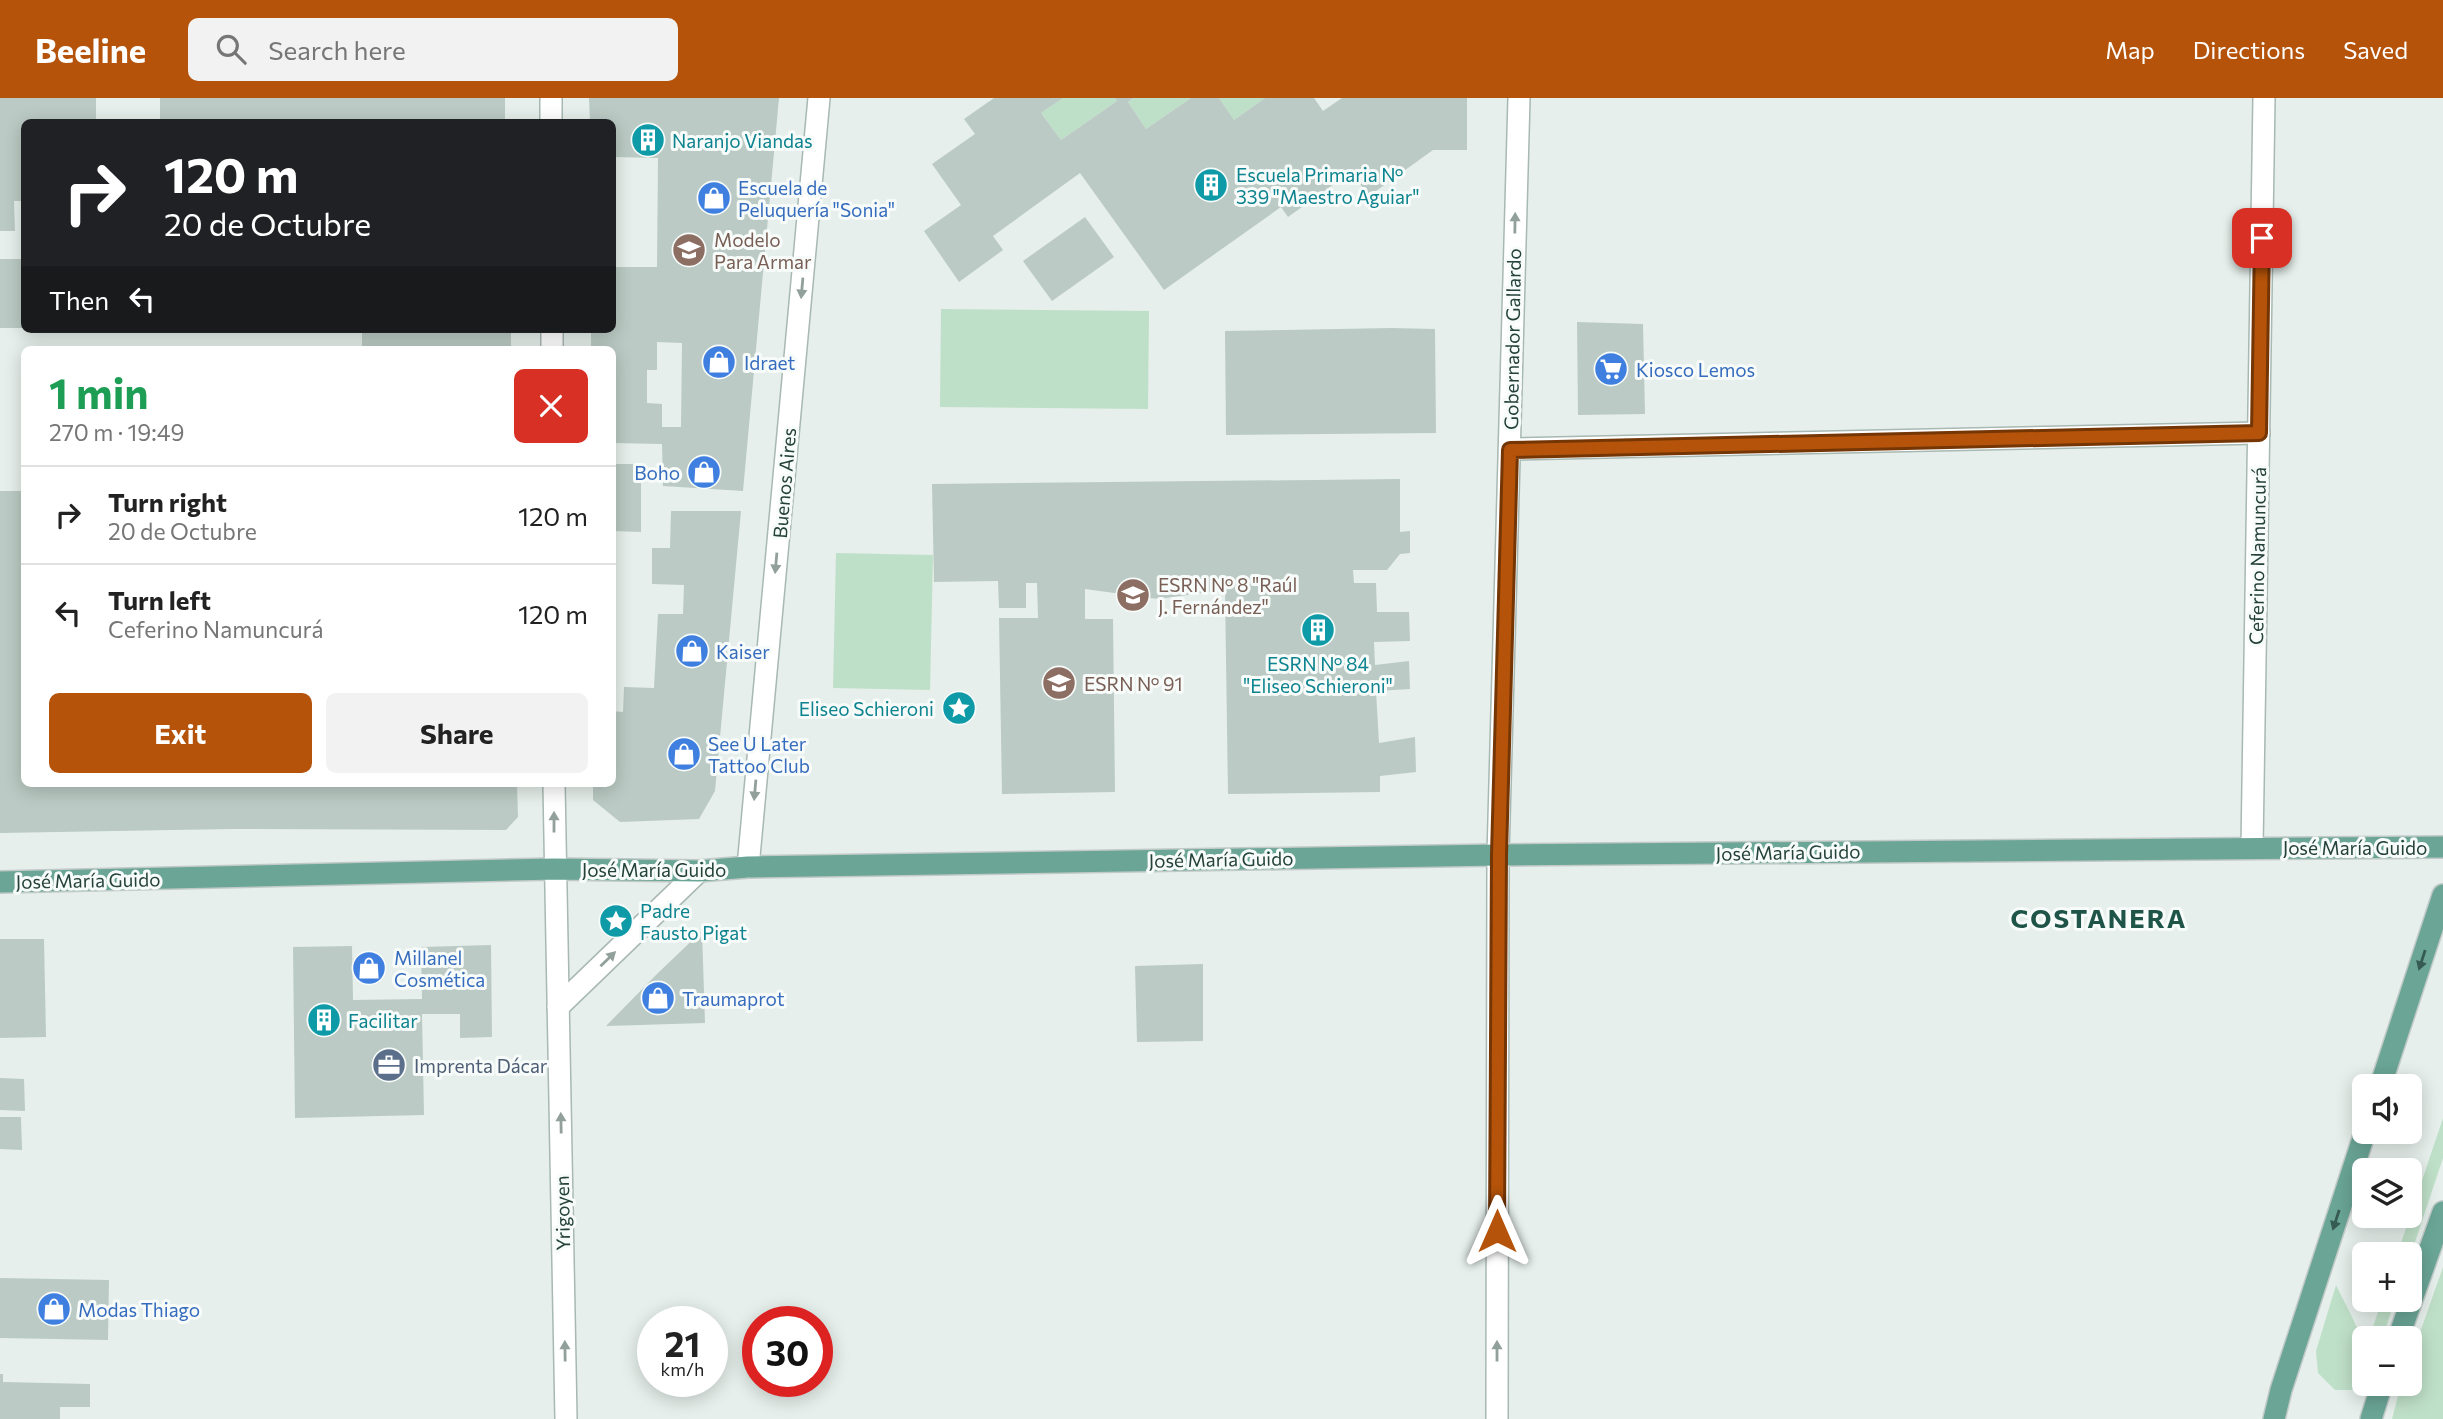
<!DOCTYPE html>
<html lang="en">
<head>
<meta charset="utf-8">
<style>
  :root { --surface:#fff; --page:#f2f2f2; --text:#222; --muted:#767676; --line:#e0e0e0; --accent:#b45309 }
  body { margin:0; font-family:Commissioner,sans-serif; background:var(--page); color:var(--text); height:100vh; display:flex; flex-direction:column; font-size:26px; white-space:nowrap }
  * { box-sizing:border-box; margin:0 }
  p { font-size:23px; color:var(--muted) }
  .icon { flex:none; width:38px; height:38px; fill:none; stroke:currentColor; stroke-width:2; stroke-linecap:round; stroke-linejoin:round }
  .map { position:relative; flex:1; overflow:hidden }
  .sheet { position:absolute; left:21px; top:248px; width:595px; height:441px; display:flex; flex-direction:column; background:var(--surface); border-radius:10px; box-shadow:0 4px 18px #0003 }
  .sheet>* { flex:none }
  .hud { position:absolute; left:21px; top:21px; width:595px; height:214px; border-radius:10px; box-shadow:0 4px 18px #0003; background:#202124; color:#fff; overflow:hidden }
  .buttons { position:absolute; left:2352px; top:976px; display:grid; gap:14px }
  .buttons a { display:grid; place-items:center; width:70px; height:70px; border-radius:10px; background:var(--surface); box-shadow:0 4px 18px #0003; font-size:35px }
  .speed { position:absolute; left:637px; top:1208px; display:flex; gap:14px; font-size:35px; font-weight:700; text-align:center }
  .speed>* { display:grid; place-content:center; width:91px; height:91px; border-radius:50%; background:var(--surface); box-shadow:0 4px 18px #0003; line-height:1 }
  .speed small { font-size:18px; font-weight:400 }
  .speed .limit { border:10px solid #d22; background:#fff; color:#111 }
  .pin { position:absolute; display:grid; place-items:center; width:60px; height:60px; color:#fff; margin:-30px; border-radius:14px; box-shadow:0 4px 10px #0006 }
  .me { position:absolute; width:77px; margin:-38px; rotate:0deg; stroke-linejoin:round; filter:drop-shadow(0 0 5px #0008) }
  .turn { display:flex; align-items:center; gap:24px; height:147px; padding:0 28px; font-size:32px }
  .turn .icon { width:91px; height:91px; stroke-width:2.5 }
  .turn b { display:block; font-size:49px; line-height:60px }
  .then { display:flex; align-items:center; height:66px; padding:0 28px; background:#0003; gap:14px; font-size:26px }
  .round { display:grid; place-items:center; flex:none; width:74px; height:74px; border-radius:10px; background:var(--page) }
  .head { display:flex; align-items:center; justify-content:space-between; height:119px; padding:0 28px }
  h1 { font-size:42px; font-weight:700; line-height:52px; color:#1e9e55 }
  .button { display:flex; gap:14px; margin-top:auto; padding:14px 28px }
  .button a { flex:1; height:80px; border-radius:10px; background:var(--accent); color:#fff; font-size:28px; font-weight:700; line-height:80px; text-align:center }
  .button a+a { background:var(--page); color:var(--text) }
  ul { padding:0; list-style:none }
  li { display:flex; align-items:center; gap:21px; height:98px; padding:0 28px; border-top:2px solid var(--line) }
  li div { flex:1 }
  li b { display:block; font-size:26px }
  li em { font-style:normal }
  header { display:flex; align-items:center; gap:42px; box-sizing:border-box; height:98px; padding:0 35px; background:var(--accent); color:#fff }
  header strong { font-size:33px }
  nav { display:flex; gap:38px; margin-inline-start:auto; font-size:24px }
  .search { width:490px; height:63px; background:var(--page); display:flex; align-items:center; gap:18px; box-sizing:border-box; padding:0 24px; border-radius:10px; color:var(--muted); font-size:26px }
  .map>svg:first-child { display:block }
</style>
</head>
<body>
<header>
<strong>Beeline</strong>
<div class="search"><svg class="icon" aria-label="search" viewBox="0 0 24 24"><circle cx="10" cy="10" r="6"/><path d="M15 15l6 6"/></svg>Search here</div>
<nav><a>Map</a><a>Directions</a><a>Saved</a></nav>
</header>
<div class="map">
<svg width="2443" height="1321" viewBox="0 0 2443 1321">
  <rect width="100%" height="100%" fill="#e6efeb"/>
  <g fill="#bfe0c8">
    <path d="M1063,0H1115L1117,3L1061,42L1041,15Z"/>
    <path d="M1133,0H1191L1146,31L1128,4Z"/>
    <path d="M1219,0H1265L1234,22Z"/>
    <path d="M941,211L1149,213L1148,311L940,309Z"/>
    <path d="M836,455L933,457L930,592L833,590Z"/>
    <path d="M2443,1020V1060L2410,1159V1157H2397Z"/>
    <path d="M2443,1169V1321H2392L2401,1286H2410V1263Z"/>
    <path d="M2336,1187C2350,1217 2381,1262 2356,1292H2335L2318,1275L2316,1253Z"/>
    <path d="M2382,1202H2395L2382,1241H2369Z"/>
  </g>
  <g fill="#bbcac4" fill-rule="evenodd">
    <path d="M0,0H96V24H24V103H14L15,133H0Z"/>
    <rect x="160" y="0" width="345" height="24"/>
    <path d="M589,0H779L743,393L663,388L662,346L612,345V252H591V231H612V169H657L658,60L612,59V24H590ZM657,244L682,245L681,329H662V306L647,305V272H657Z"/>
    <path d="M994,0H1063L1041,15L1061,42L1117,3L1115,0H1133L1128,4L1146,31L1191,0H1219L1234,22L1265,0H1314L1323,13L1342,0H1467V52H1433L1369,98L1351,74L1288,119L1281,109L1164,192L1080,75L993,138L1003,152L959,184L924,133L961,107L932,66L975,36L964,21Z"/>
    <path d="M1085,119L1114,159L1052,203L1023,163Z"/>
    <rect x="0" y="161" width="24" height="69"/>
    <path d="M1577,224L1643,226L1645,316L1578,317Z"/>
    <path d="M1392,230L1435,231L1436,335L1226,337L1225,233Z"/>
    <rect x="362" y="231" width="149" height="21"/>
    <path d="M612,366H641V434L612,433Z"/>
    <path d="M1400,381V434L1410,433V455L1400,456L1387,472H1353L1354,485H1376L1377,514H1409L1410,543L1374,544L1375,567L1409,563L1410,591L1376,593L1379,645L1415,639L1416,674L1380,678V694L1228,696L1225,492L1158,501L1085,491V521H1113L1115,694L1002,696L999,520H1038L1037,485H1026V510H999L998,483L934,484L932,386Z"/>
    <path d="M0,393H24V686H517L518,719L506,732L231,731L0,735Z"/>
    <path d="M671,413H741L715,693L699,721L620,724L593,702V686H612V613L623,614L624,589L654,590L658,516H683L684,487L652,486V450H670Z"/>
    <path d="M702,833L705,925L606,928L658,875Z"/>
    <path d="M0,841H44L46,939L0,940Z"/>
    <path d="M491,847L492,939L460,940V916H422L424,1017L295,1020L293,849L352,848L353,902L422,901L421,849Z"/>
    <path d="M1203,866V943L1137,944L1135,868Z"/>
    <path d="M0,980L24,981L25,1013L0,1012Z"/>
    <path d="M0,1019H21L22,1052L0,1051Z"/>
    <path d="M0,1180L109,1182L108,1242L0,1240Z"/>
    <path d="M0,1276H3V1284L90,1286V1309H60V1321H0Z"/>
  </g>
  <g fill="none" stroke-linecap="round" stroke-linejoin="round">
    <g stroke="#a8b8b2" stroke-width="24">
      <g id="minor">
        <path d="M551,0V24"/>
        <path d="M552,231V252"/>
        <path d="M1510,351L2259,335"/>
        <path d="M554,686L566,1321"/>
        <path d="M2252,749L2264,0"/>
        <path d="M748,769L819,0"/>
        <path d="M558,909L699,773"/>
        <path d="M1497,1321L1498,757L1519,0"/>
      </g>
    </g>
    <g stroke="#c2cac8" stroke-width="24">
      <g id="major">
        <path d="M0,784L554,771L699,773L748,769L1498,757L2443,749"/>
        <path d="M2380,989L2443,797"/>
        <path d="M2398,1241L2443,1114"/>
        <path d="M2274,1321L2281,1292L2365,1034"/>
        <path d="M2371,1321L2382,1286"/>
      </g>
    </g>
    <use href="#minor" stroke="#fff" stroke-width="21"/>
    <use href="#major" stroke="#6aa596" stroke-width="21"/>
  </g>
  <defs><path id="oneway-solid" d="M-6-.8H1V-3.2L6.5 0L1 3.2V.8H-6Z" transform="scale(1.75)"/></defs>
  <g fill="#92a09c">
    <use href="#oneway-solid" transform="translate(1515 125) rotate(-89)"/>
    <use href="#oneway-solid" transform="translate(802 190) rotate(95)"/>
    <use href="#oneway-solid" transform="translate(776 465) rotate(95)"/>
    <use href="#oneway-solid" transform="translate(755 692) rotate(95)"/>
    <use href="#oneway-solid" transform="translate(554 724) rotate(-90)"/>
    <use href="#oneway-solid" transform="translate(608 861) rotate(-44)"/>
    <use href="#oneway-solid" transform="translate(561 1025) rotate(-91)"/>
    <use href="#oneway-solid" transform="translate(565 1253) rotate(-91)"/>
    <use href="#oneway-solid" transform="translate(1497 1253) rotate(-90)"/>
  </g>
  <g fill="#365b51">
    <use href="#oneway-solid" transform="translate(2422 862) rotate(108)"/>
    <use href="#oneway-solid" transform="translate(2336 1122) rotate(108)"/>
  </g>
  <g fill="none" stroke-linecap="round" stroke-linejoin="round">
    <g stroke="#753606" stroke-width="18">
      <path id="route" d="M1497,1133L1499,757L1510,352L2259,335L2262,140"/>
    </g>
    <use href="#route" stroke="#b45309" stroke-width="12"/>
  </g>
  <defs>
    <g id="building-disc" transform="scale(1.75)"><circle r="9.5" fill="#0f9aa8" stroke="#f7fbf9"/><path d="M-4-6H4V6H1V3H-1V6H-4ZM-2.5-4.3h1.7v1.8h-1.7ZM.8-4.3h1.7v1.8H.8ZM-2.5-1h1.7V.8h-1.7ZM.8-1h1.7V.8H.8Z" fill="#fff"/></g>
    <g id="shop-disc" transform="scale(1.75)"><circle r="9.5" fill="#3f7fe0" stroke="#f7fbf9"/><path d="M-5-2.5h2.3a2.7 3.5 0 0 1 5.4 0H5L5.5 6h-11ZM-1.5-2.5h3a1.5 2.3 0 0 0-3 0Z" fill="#fff"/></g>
    <g id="school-disc" transform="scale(1.75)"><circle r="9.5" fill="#8d6e63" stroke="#f7fbf9"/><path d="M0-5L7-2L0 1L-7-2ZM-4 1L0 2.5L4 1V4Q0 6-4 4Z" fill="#fff"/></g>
    <g id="supermarket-disc" transform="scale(1.75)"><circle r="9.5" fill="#3f7fe0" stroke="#f7fbf9"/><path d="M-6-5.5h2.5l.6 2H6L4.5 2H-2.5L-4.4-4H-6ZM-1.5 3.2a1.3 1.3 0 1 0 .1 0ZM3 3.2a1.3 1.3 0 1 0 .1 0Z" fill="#fff"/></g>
    <g id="sight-disc" transform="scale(1.75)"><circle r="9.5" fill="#0f9aa8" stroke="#f7fbf9"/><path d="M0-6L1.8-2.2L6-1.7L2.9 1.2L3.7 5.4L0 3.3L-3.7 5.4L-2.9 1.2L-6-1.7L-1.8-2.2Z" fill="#fff"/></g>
    <g id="office-disc" transform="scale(1.75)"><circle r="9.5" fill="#5c6f8a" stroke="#f7fbf9"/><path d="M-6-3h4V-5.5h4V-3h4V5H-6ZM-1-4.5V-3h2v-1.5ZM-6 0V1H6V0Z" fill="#fff"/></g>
  </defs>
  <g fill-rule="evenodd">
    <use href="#building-disc" x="648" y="42"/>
    <use href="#building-disc" x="1211" y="87"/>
    <use href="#shop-disc" x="714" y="100"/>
    <use href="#school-disc" x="689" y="152"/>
    <use href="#shop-disc" x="719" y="264"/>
    <use href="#supermarket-disc" x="1611" y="271"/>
    <use href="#shop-disc" x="704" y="374"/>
    <use href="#school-disc" x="1133" y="497"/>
    <use href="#building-disc" x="1318" y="532"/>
    <use href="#shop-disc" x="692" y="553"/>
    <use href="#school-disc" x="1059" y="585"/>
    <use href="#sight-disc" x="959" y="610"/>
    <use href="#shop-disc" x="684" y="656"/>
    <use href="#sight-disc" x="616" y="823"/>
    <use href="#shop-disc" x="369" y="870"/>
    <use href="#shop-disc" x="658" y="900"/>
    <use href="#building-disc" x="324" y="922"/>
    <use href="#office-disc" x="389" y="967"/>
    <use href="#shop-disc" x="54" y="1211"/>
  </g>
  <g text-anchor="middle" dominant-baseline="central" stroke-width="6" stroke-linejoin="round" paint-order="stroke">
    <g font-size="19" fill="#0d838f" stroke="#f7fbf9" text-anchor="start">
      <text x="672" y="42">Naranjo Viandas</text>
      <text x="1236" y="76">Escuela Primaria Nº<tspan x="1236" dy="22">339 "Maestro Aguiar"</tspan></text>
      <text x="1318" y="565" text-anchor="middle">ESRN Nº 84<tspan x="1318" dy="22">"Eliseo Schieroni"</tspan></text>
      <text x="934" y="610" text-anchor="end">Eliseo Schieroni</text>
      <text x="640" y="812">Padre<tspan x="640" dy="22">Fausto Pigat</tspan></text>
      <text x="348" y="922">Facilitar</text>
    </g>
    <g font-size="19" fill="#366cbe" stroke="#f7fbf9" text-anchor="start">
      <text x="738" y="89">Escuela de<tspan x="738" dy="22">Peluquería "Sonia"</tspan></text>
      <text x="744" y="264">Idraet</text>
      <text x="1636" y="271">Kiosco Lemos</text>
      <text x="680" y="374" text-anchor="end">Boho</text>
      <text x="716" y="553">Kaiser</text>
      <text x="708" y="645">See U Later<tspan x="708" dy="22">Tattoo Club</tspan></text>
      <text x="394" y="859">Millanel<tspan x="394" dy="22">Cosmética</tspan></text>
      <text x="682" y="900">Traumaprot</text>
      <text x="78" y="1211">Modas Thiago</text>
    </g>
    <g font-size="19" fill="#785e54" stroke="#f7fbf9" text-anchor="start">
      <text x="714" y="141">Modelo<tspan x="714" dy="22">Para Armar</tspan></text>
      <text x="1158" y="486">ESRN Nº 8 "Raúl<tspan x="1158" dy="22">J. Fernández"</tspan></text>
      <text x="1084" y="585">ESRN Nº 91</text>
    </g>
    <g font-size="19" fill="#24423a" stroke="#f7fbf9">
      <text transform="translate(1512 241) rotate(-89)">Gobernador Gallardo</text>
      <text transform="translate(784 385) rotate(-85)">Buenos Aires</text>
      <text transform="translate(2257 458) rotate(-89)">Ceferino Namuncurá</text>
      <text x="2355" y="749">José María Guido</text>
      <text transform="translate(1788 754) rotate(-1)">José María Guido</text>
      <text transform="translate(1221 761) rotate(-1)">José María Guido</text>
      <text x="654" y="771">José María Guido</text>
      <text transform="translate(88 782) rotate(-1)">José María Guido</text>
      <text transform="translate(562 1115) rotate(-91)">Yrigoyen</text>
    </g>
    <g font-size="19" fill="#4e5e75" stroke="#f7fbf9" text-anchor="start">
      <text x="414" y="967">Imprenta Dácar</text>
    </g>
    <g font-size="26" font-weight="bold" letter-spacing="2" fill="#1f5548" stroke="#f7fbf9">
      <text x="2099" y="819">COSTANERA</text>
    </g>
  </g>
</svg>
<div class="buttons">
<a><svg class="icon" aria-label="sound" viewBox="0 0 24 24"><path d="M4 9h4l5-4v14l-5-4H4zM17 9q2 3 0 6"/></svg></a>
<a><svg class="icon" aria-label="layers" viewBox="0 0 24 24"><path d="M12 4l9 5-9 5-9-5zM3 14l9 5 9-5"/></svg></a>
<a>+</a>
<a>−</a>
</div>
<div class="speed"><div>21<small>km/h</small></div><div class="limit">30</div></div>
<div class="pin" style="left:2262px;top:140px;background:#d93025"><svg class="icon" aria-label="arrive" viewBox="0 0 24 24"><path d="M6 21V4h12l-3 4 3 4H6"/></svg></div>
<svg class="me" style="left:1497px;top:1133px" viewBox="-20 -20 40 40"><path d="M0-17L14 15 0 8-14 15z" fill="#b45309" stroke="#fff" stroke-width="4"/></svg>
<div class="hud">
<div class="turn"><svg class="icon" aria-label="right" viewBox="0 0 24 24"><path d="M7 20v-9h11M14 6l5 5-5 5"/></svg><div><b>120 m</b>20 de Octubre</div></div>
<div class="then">Then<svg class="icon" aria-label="left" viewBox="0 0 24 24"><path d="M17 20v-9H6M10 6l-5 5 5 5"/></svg></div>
</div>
<section class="sheet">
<div class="head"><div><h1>1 min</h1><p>270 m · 19:49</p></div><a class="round" style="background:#d93025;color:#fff"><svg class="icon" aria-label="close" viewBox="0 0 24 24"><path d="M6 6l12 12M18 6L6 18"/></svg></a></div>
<ul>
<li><svg class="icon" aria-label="right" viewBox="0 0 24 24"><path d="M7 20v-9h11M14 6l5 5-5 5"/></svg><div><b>Turn right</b><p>20 de Octubre</p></div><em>120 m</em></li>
<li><svg class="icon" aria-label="left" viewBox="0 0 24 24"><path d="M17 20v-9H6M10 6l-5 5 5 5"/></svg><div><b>Turn left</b><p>Ceferino Namuncurá</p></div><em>120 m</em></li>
</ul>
<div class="button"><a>Exit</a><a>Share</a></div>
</section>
</div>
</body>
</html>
